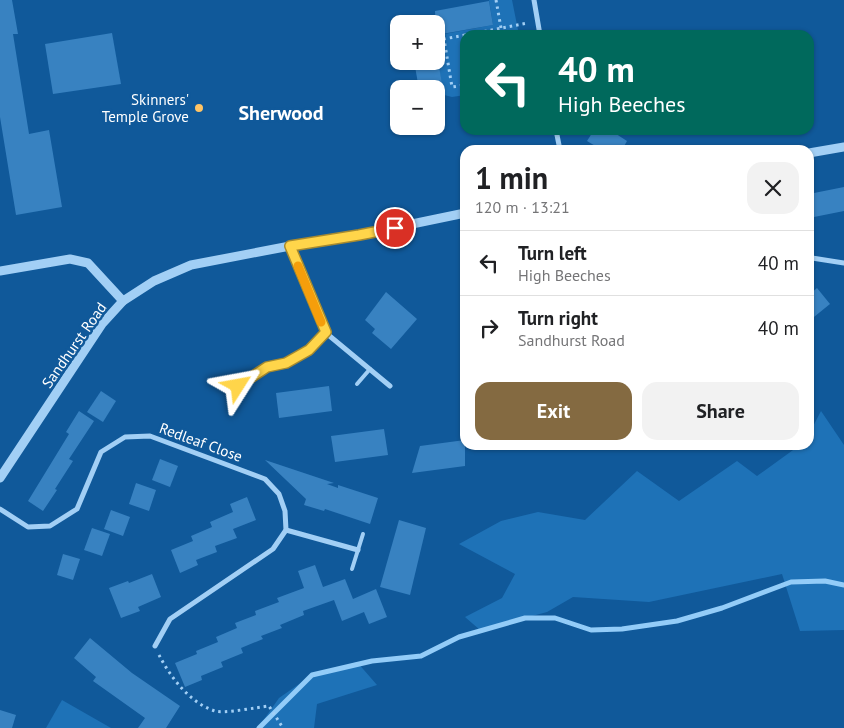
<!DOCTYPE html>
<html lang="en">
<head>
<meta charset="utf-8">
<style>
  :root { --surface:#fff; --page:#f2f2f2; --text:#202124; --muted:#757577; --line:#e0e0e0; --accent:#846a41 }
  body { margin:0; font-family:"PT Sans",sans-serif; background:var(--page); color:var(--text); height:100vh; display:flex; flex-direction:column; font-size:19px; white-space:nowrap }
  * { box-sizing:border-box; margin:0 }
  p { font-size:16px; color:var(--muted) }
  .icon { flex:none; width:28px; height:28px; fill:none; stroke:currentColor; stroke-width:2; stroke-linecap:round; stroke-linejoin:round }
  .map { position:relative; flex:1; overflow:hidden }
  .side { position:absolute; left:460px; top:145px; width:354px; height:305px; display:flex; flex-direction:column; background:var(--surface); border-radius:15px; box-shadow:0 1px 4px #0004 }
  .side>* { flex:none }
  .hud { position:absolute; left:460px; top:30px; width:354px; height:105px; border-radius:15px; box-shadow:0 1px 4px #0004; background:#00695c; color:#fff; overflow:hidden }
  .controls { position:absolute; left:390px; top:15px; display:grid; gap:10px }
  .controls a { display:grid; place-items:center; width:55px; height:55px; border-radius:10px; background:var(--surface); box-shadow:0 1px 4px #0004; font-size:25px }
  .pin { position:absolute; display:grid; place-items:center; width:42px; height:42px; color:#fff; margin:-21px; border:2px solid #fff; border-radius:50%; box-shadow:0 1px 5px #0007 }
  .me { position:absolute; width:55px; margin:-28px; rotate:56deg; stroke-linejoin:round; filter:drop-shadow(0 0 4px #0008) }
  .turn { display:flex; align-items:center; gap:18px; height:105px; padding:0 15px; font-size:22px }
  .turn .icon { width:65px; height:65px; stroke-width:2.5 }
  .turn b { display:block; font-size:35px; line-height:42px }
  .round { display:grid; place-items:center; flex:none; width:52px; height:52px; border-radius:15px; background:var(--page) }
  .head { display:flex; align-items:center; justify-content:space-between; height:85px; padding:0 15px }
  h1 { font-size:30px; font-weight:800; line-height:38px }
  .button { display:flex; gap:10px; margin-top:auto; padding:10px 15px }
  .button a { flex:1; height:58px; border-radius:15px; background:var(--accent); color:#fff; font-size:20px; font-weight:800; line-height:58px; text-align:center }
  .button a+a { background:var(--page); color:var(--text) }
  ul { padding:0; list-style:none }
  li { display:flex; align-items:center; gap:15px; height:65px; padding:0 15px; border-top:1px solid var(--line) }
  li div { flex:1 }
  li b { display:block; font-size:19px }
  li em { font-style:normal }
  .map>svg:first-child { display:block }
</style>
</head>
<body>
<div class="map">
<svg width="844" height="728" viewBox="0 0 844 728">
  <rect width="100%" height="100%" fill="#10599a"/>
  <g fill="#1e72b7">
    <path d="M489,0H512L519,35H465V95L452,97L444,95L436,53V37L439,35L493,25Z"/>
    <path d="M821,411L844,445V630L800,631L782,574L649,602L573,597L547,612L480,630L465,617L502,598L515,574L459,544L501,521L538,512L585,520L637,471L679,501L737,461L757,476L800,445H809V434Z"/>
    <path d="M357,662L377,685L317,704L314,728H258L279,698L312,675Z"/>
    <path d="M62,700L111,728H46Z"/>
  </g>
  <g fill="none" stroke-linecap="round" stroke-linejoin="round">
    <path stroke="#93ccf8" stroke-width="5" d="M259,728L312,675L372,661L421,656L459,637L525,618H555L591,630L622,629L677,621L722,608L791,582L825,581L844,585"/>
  </g>
  <g fill="#3882c1">
    <path d="M0,0H12L18,34H13L29,134L49,130L62,207L16,215L0,117Z"/>
    <path d="M489,1L493,25L436,35L435,11Z"/>
    <path d="M112,33L121,84L53,94L45,44Z"/>
    <path d="M414,61H438L443,89H419Z"/>
    <path d="M594,130H610L627,141L622,150H602L587,141Z"/>
    <path d="M844,187V211L809,218V194Z"/>
    <path d="M817,288L830,304L809,321V295Z"/>
    <path d="M386,292L417,319L391,349L372,333L375,329L365,320Z"/>
    <path d="M329,386L332,411L279,418L276,393Z"/>
    <path d="M101,391L116,401L103,422L87,412Z"/>
    <path d="M79,411L94,421L69,459L73,461L55,489L57,490L43,511L28,501L69,434L66,432Z"/>
    <path d="M384,429L388,455L335,462L331,436Z"/>
    <path d="M465,440V466L412,473L420,446Z"/>
    <path d="M160,459L178,466L170,487L152,480Z"/>
    <path d="M265,460L334,483L327,484L338,488V485L378,498L370,524L325,509L324,511L304,505L306,499Z"/>
    <path d="M136,483L156,490L149,511L129,504Z"/>
    <path d="M247,497L256,520L233,529L237,538L215,546L217,552L196,560L198,565L180,573L171,550L193,541L191,536L212,527L210,522L233,512L230,504Z"/>
    <path d="M111,510L130,517L123,536L104,529Z"/>
    <path d="M399,520L426,528L410,595L380,587Z"/>
    <path d="M92,528L110,534L102,556L84,550Z"/>
    <path d="M63,554L80,559L73,580L57,575Z"/>
    <path d="M315,565L323,587L345,579L353,599L376,589L387,617L369,624L364,612L342,621L334,600L303,611L304,615L280,625L282,628L261,636L263,639L241,648L243,653L221,662L223,667L201,676L202,680L185,687L175,663L197,654L196,651L218,642L216,637L237,628L235,623L256,615L255,611L279,602L277,598L304,588L298,571Z"/>
    <path d="M152,574L161,597L138,607L140,611L121,618L109,588L128,581L129,583Z"/>
    <path d="M90,638L132,673L180,706L166,728H138L145,718L93,681L96,677L74,658Z"/>
    <path d="M0,710L16,715L12,728H0Z"/>
  </g>
  <g fill="none" stroke-linecap="round" stroke-linejoin="round">
    <g stroke="#a2cff5" stroke-width="3" stroke-dasharray="2.5 4" stroke-linecap="butt">
      <path d="M496,0L501,28"/>
      <path d="M465,35L444,39L452,87L465,85"/>
      <path d="M465,35L528,23"/>
      <path d="M159,655C171,678 190,703 215,711C223,714 259,707 269,706L283,728"/>
    </g>
    <g stroke="#a2cff5" stroke-width="4">
      <path d="M357,384L370,369"/>
      <path d="M239,386L267,367L286,363L309,350L326,333"/>
      <path d="M352,569L363,534"/>
    </g>
    <g stroke="#a2cff5" stroke-width="5">
      <path d="M534,0L540,35"/>
      <path d="M556,130L560,150"/>
      <path d="M290,246L326,333L390,386"/>
      <path d="M809,261L812,258L844,263"/>
      <path d="M0,509L28,527L50,526L77,509L101,452L125,437L150,436L265,479L279,494L285,511L286,530L273,549L170,619L155,646"/>
      <path d="M286,530L358,550"/>
    </g>
    <g stroke="#a2cff5" stroke-width="9">
      <path d="M809,153L844,147"/>
      <path d="M0,271L70,259L88,263L123,301"/>
      <path d="M0,478L102,324L123,301L154,281L191,265L290,246L359,235L465,213"/>
    </g>
  </g>
  <g fill="none" stroke-linecap="round" stroke-linejoin="round">
    <g stroke="#a68a30" stroke-width="12">
      <path id="route" d="M238,386L267,367L286,363L309,350L326,332L290,246L359,235L395,228"/>
    </g>
    <use href="#route" stroke="#ffd54a" stroke-width="9"/>
    <path stroke="#f59e0b" stroke-width="9" d="M298,266L321,322"/>
  </g>
  <circle fill="#ffc465" stroke="#10599a" stroke-width="2" cx="199" cy="108" r="5"/>
  <g text-anchor="middle" dominant-baseline="central" stroke-width="5" stroke-linejoin="round" paint-order="stroke">
    <g font-size="15" fill="#fff" stroke="#10599a" text-anchor="end">
      <text x="189" y="99">Skinners'<tspan x="189" dy="17">Temple Grove</tspan></text>
    </g>
    <g font-size="15" fill="#fff" stroke="#10599a">
      <text transform="translate(74 345) rotate(-55)">Sandhurst Road</text>
      <text transform="translate(201 442) rotate(20)">Redleaf Close</text>
    </g>
    <g font-size="20" font-weight="bold" fill="#fff" stroke="#10599a">
      <text x="281" y="113">Sherwood</text>
    </g>
  </g>
</svg>
<div class="controls">
<a>+</a>
<a>−</a>
</div>
<div class="pin" style="left:395px;top:228px;background:#d93025"><svg class="icon" aria-label="arrive" viewBox="0 0 24 24"><path d="M6 21V4h12l-3 4 3 4H6"/></svg></div>
<svg class="me" style="left:238px;top:386px" viewBox="-20 -20 40 40"><path d="M0-17L14 15 0 8-14 15z" fill="#ffd54a" stroke="#fff" stroke-width="4"/></svg>
<div class="hud">
<div class="turn"><svg class="icon" aria-label="left" viewBox="0 0 24 24"><path d="M17 20v-9H6M10 6l-5 5 5 5"/></svg><div><b>40 m</b>High Beeches</div></div>
</div>
<section class="side">
<div class="head"><div><h1>1 min</h1><p>120 m · 13:21</p></div><a class="round"><svg class="icon" aria-label="close" viewBox="0 0 24 24"><path d="M6 6l12 12M18 6L6 18"/></svg></a></div>
<ul>
<li><svg class="icon" aria-label="left" viewBox="0 0 24 24"><path d="M17 20v-9H6M10 6l-5 5 5 5"/></svg><div><b>Turn left</b><p>High Beeches</p></div><em>40 m</em></li>
<li><svg class="icon" aria-label="right" viewBox="0 0 24 24"><path d="M7 20v-9h11M14 6l5 5-5 5"/></svg><div><b>Turn right</b><p>Sandhurst Road</p></div><em>40 m</em></li>
</ul>
<div class="button"><a>Exit</a><a>Share</a></div>
</section>
</div>
</body>
</html>
